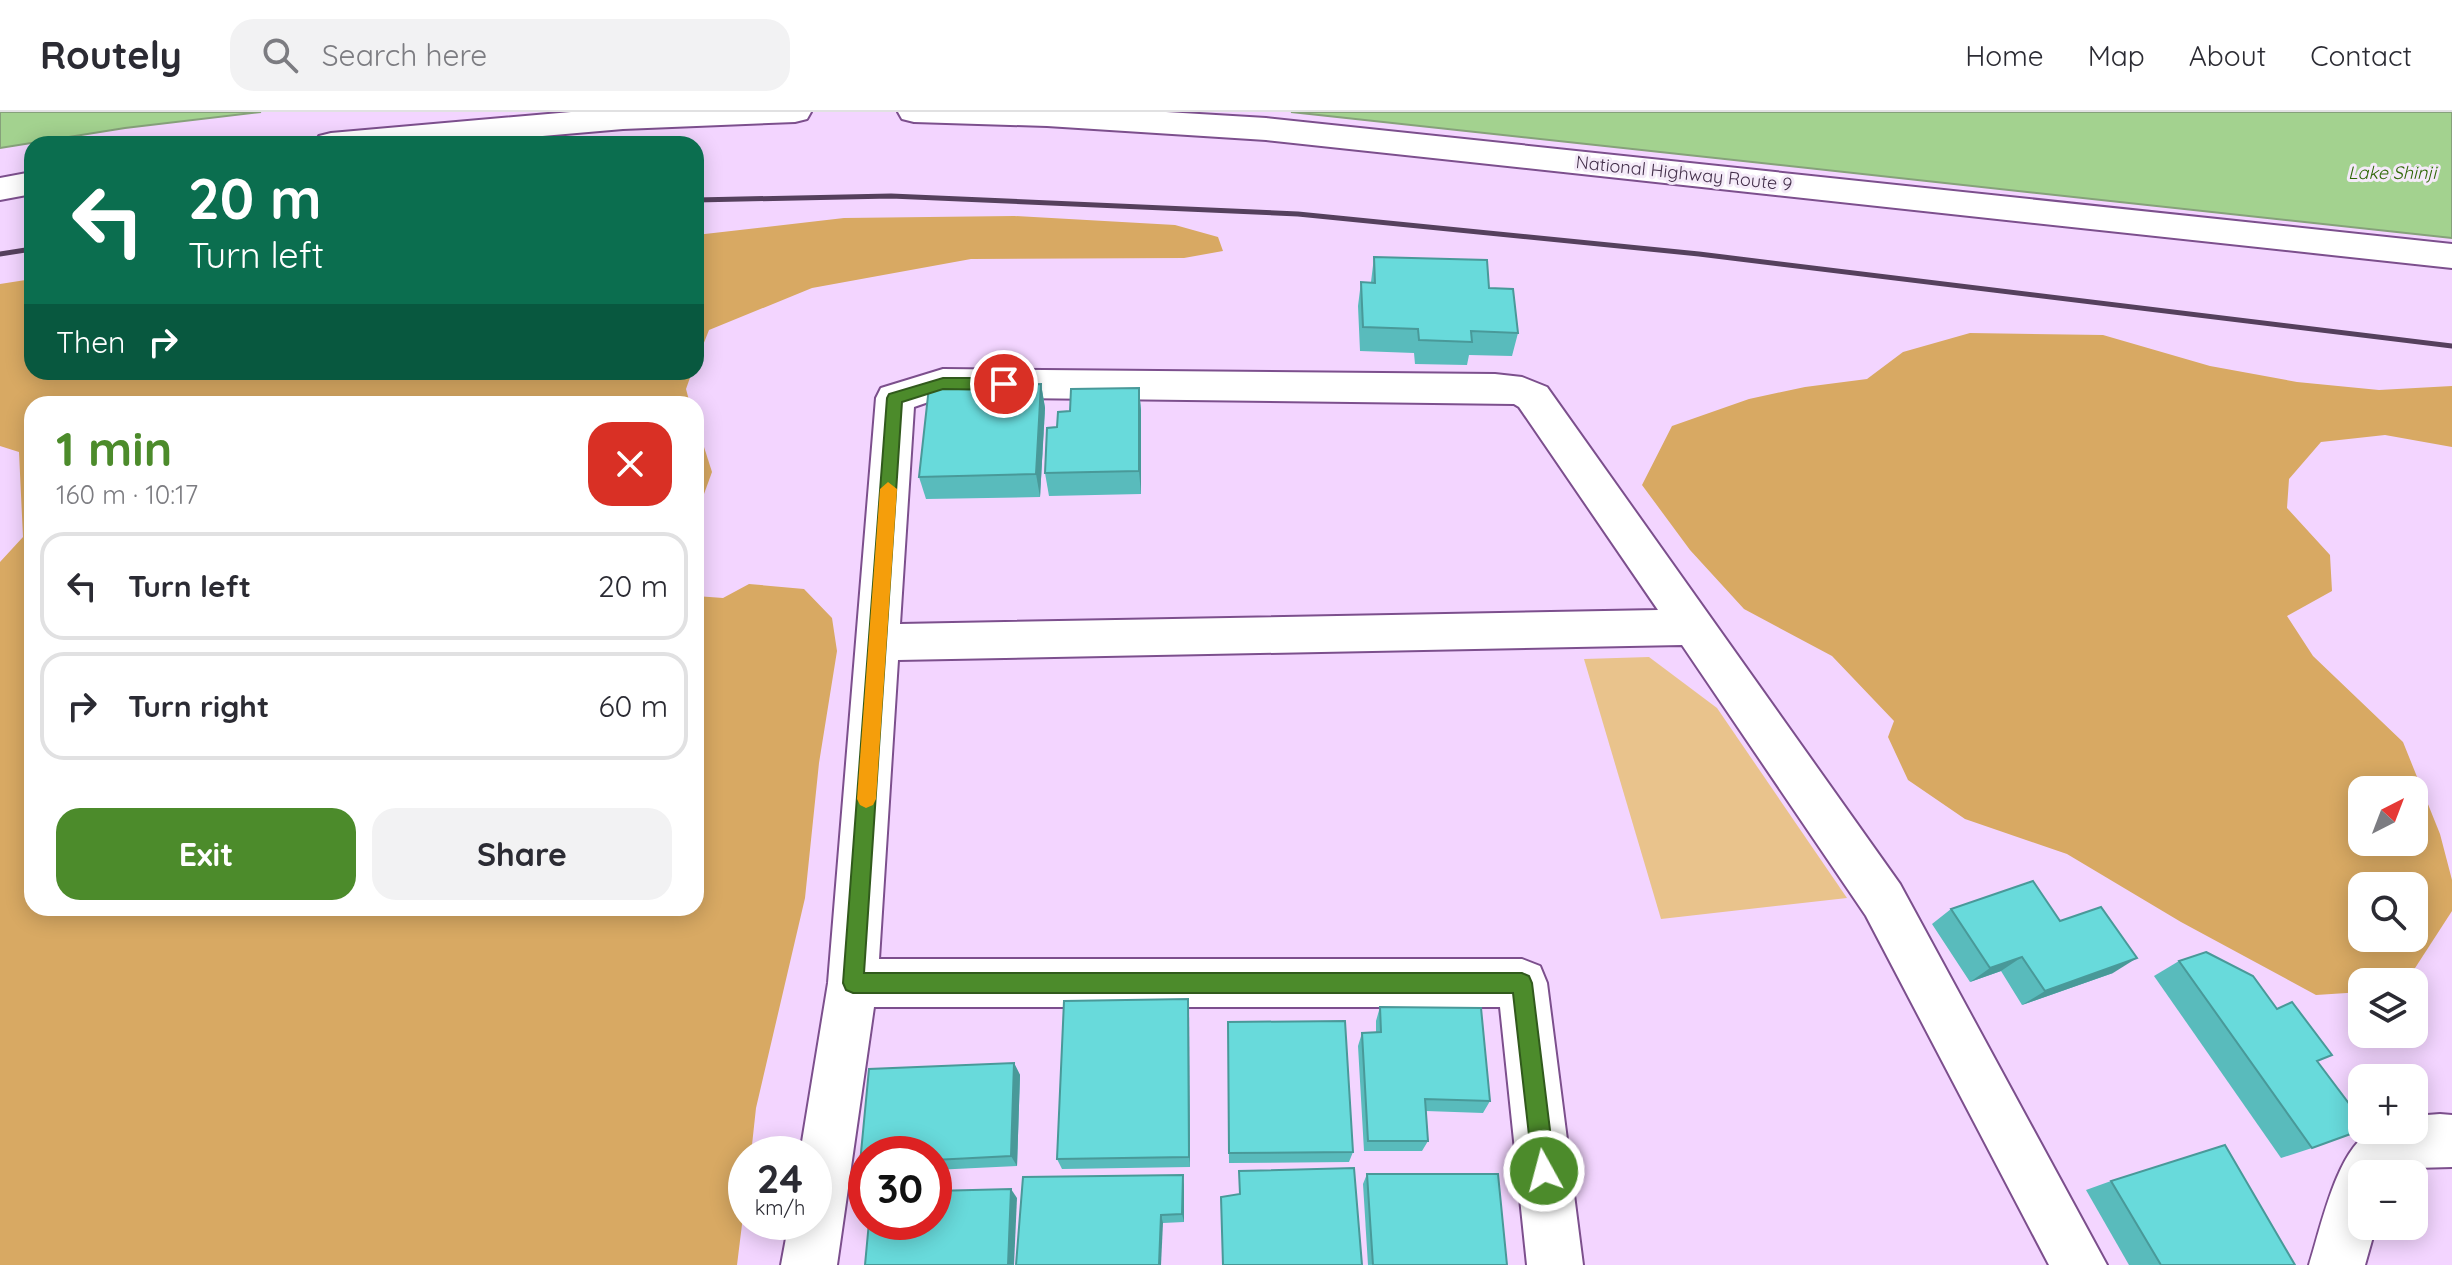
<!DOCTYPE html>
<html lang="en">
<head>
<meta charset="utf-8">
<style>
  :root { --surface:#fff; --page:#f2f2f3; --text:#2b2b33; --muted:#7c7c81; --line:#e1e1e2; --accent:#4c8b2b }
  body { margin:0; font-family:Quicksand,sans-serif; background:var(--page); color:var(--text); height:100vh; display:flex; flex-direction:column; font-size:30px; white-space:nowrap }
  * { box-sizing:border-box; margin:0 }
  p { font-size:26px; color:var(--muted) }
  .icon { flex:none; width:44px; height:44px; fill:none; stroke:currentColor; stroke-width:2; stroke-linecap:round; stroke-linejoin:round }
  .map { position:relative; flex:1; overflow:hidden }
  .drawer { position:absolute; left:24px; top:284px; width:680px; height:520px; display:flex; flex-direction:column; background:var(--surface); border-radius:24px; box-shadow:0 4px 20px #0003 }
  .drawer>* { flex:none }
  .banner { position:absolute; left:24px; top:24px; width:680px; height:244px; border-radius:24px; box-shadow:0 4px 20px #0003; background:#0b6e4f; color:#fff; overflow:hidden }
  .needle { width:52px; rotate:42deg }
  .fabs { position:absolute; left:2348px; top:664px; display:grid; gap:16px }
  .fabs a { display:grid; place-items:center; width:80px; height:80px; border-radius:16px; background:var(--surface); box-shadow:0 4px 20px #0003; font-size:40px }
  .speed { position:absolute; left:728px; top:1024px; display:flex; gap:16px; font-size:40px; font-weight:700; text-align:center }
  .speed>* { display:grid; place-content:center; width:104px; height:104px; border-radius:50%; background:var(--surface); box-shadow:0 4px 20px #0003; line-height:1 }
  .speed small { font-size:20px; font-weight:400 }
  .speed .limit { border:12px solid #d22; background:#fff; color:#111 }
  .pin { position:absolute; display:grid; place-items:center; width:68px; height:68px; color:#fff; margin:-34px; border:4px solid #fff; border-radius:50%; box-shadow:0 2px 8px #0007 }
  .me { position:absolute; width:88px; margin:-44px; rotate:353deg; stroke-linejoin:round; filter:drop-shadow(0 0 6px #0008) }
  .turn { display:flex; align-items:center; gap:28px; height:168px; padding:0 32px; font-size:36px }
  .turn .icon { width:104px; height:104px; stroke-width:2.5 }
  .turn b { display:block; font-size:56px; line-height:68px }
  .then { display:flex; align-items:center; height:76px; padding:0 32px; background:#0003; gap:16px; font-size:30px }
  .round { display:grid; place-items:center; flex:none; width:84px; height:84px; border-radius:24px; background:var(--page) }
  .headline { display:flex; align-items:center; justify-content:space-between; height:136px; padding:0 32px }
  h1 { font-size:48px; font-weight:800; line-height:60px; color:var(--accent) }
  .button { display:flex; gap:16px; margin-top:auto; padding:16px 32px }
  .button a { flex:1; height:92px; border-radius:24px; background:var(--accent); color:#fff; font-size:32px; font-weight:800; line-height:92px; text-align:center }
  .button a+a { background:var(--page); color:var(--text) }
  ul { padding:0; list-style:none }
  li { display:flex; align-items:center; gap:24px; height:108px; margin:0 16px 12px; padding:0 16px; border:4px solid var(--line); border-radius:24px }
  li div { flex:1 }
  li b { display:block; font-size:30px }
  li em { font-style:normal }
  header { display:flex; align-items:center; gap:48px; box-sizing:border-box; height:112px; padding:0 40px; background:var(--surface); border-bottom:2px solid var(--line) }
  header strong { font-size:38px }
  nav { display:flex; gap:44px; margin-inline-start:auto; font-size:28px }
  .search { width:560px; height:72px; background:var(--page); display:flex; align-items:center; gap:20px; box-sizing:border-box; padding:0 28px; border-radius:24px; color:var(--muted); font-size:30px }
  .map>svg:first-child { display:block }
</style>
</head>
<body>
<header>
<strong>Routely</strong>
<div class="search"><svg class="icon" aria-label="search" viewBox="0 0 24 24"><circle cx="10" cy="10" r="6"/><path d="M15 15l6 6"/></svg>Search here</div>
<nav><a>Home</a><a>Map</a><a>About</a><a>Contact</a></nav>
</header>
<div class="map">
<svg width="2452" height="1153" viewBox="0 0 2452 1153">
  <rect width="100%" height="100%" fill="#f3d5ff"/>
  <path fill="#e9c38c" d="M1649,545L1717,596L1847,786L1661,807L1584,547Z"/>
  <g fill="#d8a963" fill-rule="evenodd">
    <path d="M1014,104L1175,113L1218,125L1223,139L1184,146L971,147L812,176L709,218L696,251V123L844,106Z"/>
    <path d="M32,167V260H692L686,277L690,292H32V796H696V484L723,486L749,472L804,477L832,506L837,539L819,651L805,786L756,996L751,1042H746V1080L737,1153H0V450L23,425L19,340L0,334V172Z"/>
    <path d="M1970,221L2103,223L2210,254L2297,270L2379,278L2452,274V335L2385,323L2321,330L2289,367L2287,396L2330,443L2332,479L2287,504L2313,544L2403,630L2440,722L2452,768V799L2406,870H2362V880L2316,883L2181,810L2067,742L1965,707L1908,668L1888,625L1894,609L1832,544L1744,497L1690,438L1642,373L1672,314L1749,287L1805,275L1867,267L1903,240ZM2362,678H2414V730H2362ZM2362,774H2414V826H2362Z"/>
    <path d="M696,310L712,360L696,404Z"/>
  </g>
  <g fill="#a3d28f" stroke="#86a17a" stroke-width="2">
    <path d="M0,0H261L125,16L0,36Z"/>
    <path d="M1291,0H2452V126Z"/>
  </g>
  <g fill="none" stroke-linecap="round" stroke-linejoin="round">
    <g stroke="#7c4f8d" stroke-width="4">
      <g id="minor">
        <path d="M943,257L1495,262L1522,265L1547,275L1900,772L2107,1153H2049L1866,804L1682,533L898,548L879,847H1522L1540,854L1547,871L1583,1153H1527L1500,895H874L837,1153H781L789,1110H814V1042H800L828,871L876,286L881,276ZM943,285L1514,292L1519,295L1658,498L900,512L914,295Z"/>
        <path d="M2440,1002L2452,1003V1055L2415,1056L2401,1062H2362V1114H2376L2365,1153H2309C2320,1119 2337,1036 2371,1020C2382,1015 2401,1018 2414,1018V1004Z"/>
      </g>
    </g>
    <g stroke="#7c4f8d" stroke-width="4">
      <g id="trunk">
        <path d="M571,0H811L807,7L795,10L623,17L452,32H314L319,24L331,21Z"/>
        <path d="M898,0H1166L1266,6L2452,132V156L1266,28L1047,14L914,10L902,7Z"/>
        <path d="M32,60V82L0,88V66Z"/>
      </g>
    </g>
    <use href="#minor" fill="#fff" fill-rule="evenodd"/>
    <use href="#trunk" fill="#fff" fill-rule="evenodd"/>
    <g stroke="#55405d" stroke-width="5">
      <path d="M696,88L891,84L1298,102L1699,142L2452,234"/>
      <path d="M0,142L32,137"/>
    </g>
  </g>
  <g fill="#59bbbc">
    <path d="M1374,145L1489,176L1518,221L1512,244L1469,243L1467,253L1415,252L1414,241L1360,239L1358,194L1361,170H1371Z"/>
    <path d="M1041,272L1045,296L1040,385L926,387L919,365Z"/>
    <path d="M1139,276L1141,299V382L1049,384L1045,361L1057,315Z"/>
    <path d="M1951,797L2113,861L2022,893L2001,859L1970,870L1932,812Z"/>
    <path d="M2179,849L2317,949L2312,1036L2281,1046L2154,864Z"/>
    <path d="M1188,887L1190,1055L1062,1057L1057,1047Z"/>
    <path d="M1380,895L1490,989L1483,1001L1426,999L1428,1029L1422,1039H1364L1358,934L1362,921L1376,920V909Z"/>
    <path d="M1228,910L1353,1040L1349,1050L1229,1051Z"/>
    <path d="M1014,951L1020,963L1017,1054L934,1058V1042H866V1056L860,1051L869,957Z"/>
    <path d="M1367,1062L1507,1153H1368L1363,1072Z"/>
    <path d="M2111,1069L2295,1153H2129L2086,1078Z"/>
    <path d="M1184,1073V1110L1163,1111L1016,1153Z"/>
  </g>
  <g fill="#499999">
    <path d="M1041,272L1045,296L1040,385L1036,362Z"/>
    <path d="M1139,276L1141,299V382L1139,359Z"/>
    <path d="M2022,845L2001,859L1970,870L1990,856Z"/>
    <path d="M2137,846L2113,861L2022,893L2045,879Z"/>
    <path d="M1188,887L1189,900L1190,1055L1189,1045Z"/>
    <path d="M1014,951L1020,963L1017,1054L1011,1044Z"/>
    <path d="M1183,1063L1184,1073V1110L1182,1102Z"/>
    <path d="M1011,1077L1017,1086L1014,1153H1008Z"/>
    <path d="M1161,1103L1163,1111L1161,1153H1159Z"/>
  </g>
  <g fill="#68dadb" stroke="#499999" stroke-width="2">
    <path d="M1374,145L1487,148L1489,176L1513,177L1518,221L1471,219L1472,230L1419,228L1418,217L1363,215L1361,170L1375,171Z"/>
    <path d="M1041,272L1036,362L919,365L929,275Z"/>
    <path d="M1139,276V359L1045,361L1047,316L1057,315L1058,300L1070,299L1071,277Z"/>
    <path d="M2033,769L2060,809L2101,795L2137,846L2045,879L2022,845L1990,856L1951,797Z"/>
    <path d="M2206,840L2253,864L2277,897L2292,890L2332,943L2317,949L2350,993L2356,1020L2312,1036L2179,849Z"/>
    <path d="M1188,887L1189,1045L1057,1047L1064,889Z"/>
    <path d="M1380,895L1481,896L1490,989L1425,987L1428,1029H1368L1362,921L1381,920Z"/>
    <path d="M1345,909L1353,1040L1229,1041L1228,910Z"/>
    <path d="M1014,951L1011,1044L934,1048V1042H866V1051H860L869,957Z"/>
    <path d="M2225,1033L2295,1153H2161L2111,1069Z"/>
    <path d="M1354,1056L1362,1153H1223L1221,1085L1240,1082L1239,1059Z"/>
    <path d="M1367,1062H1498L1507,1153H1373Z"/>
    <path d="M1183,1063L1182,1102L1161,1103L1159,1153H1016L1023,1065Z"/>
    <path d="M1011,1077L1008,1153H865L869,1110H934V1079Z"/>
  </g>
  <path fill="#4c8b2b" stroke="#315a1c" stroke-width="2" d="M943,266H1004L1012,272L1004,278L943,277L902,290L864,861H1522L1529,864L1532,871L1555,1059L1551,1067L1544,1070L1536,1067L1533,1059L1513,881H853L846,878L843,871L887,286L889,282Z"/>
  <path fill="#f59e0b" d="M888,370L897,377L876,687L873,693L866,696L860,693L857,687L880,377Z"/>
  <g text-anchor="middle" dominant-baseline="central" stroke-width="6" stroke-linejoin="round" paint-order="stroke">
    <g font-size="18" font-style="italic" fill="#2e6605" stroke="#f4eaf8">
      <text x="2392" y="60">Lake Shinji</text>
    </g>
    <g font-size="18" fill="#432f4a" stroke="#f4eaf8">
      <text transform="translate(1684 61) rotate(6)">National Highway Route 9</text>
    </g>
  </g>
</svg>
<div class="fabs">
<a><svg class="needle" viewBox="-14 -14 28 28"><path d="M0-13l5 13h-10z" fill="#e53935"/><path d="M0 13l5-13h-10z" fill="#7c7c81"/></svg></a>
<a><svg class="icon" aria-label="search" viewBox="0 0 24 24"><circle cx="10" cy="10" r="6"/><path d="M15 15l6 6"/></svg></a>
<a><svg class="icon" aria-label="layers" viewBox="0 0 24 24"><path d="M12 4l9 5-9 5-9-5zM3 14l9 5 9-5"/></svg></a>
<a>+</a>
<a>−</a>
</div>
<div class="speed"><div>24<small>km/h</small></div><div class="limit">30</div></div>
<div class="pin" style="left:1004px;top:272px;background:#d93025"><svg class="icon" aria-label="arrive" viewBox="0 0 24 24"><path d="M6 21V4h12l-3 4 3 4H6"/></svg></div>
<svg class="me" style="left:1544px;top:1059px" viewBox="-20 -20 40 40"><circle r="17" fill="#4c8b2b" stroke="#fff" stroke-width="3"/><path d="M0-11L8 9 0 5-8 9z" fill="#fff"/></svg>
<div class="banner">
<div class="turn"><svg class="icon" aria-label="left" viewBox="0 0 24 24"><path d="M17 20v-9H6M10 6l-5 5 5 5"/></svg><div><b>20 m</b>Turn left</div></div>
<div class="then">Then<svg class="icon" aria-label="right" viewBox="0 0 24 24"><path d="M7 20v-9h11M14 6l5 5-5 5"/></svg></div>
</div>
<section class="drawer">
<div class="headline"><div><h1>1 min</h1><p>160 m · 10:17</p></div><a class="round" style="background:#d93025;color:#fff"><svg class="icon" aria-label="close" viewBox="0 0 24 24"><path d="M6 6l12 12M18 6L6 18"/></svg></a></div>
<ul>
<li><svg class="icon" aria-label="left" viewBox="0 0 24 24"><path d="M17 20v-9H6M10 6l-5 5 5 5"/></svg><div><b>Turn left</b></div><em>20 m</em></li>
<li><svg class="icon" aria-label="right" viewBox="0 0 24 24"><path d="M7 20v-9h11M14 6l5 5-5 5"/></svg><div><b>Turn right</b></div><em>60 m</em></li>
</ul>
<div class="button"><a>Exit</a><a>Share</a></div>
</section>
</div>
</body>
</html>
